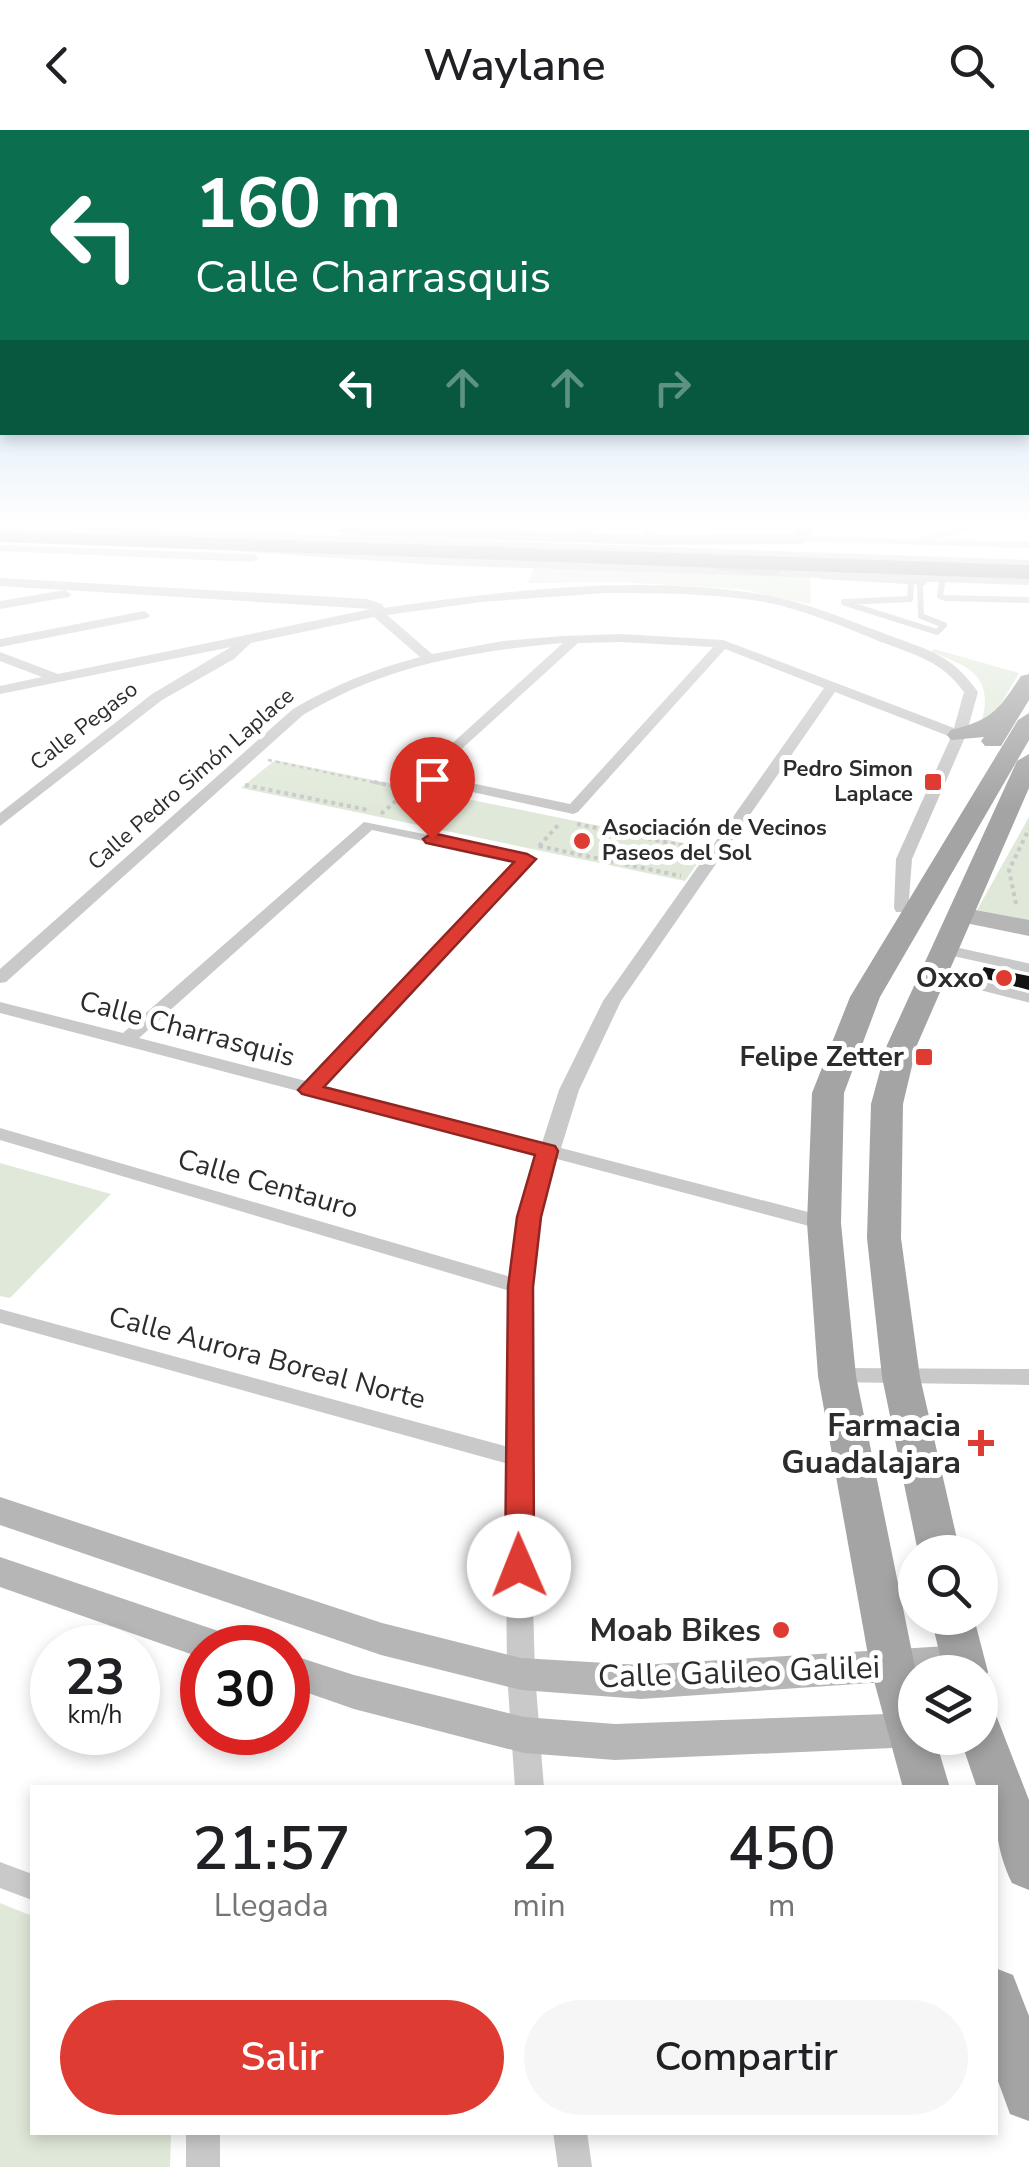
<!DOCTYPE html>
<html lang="es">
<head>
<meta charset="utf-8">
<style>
  :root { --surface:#fff; --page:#f6f6f6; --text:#202124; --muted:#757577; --accent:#de3b33 }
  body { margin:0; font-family:"Nunito Sans",sans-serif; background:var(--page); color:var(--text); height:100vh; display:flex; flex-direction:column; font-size:38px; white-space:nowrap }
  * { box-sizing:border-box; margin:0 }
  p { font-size:32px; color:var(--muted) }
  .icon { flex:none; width:55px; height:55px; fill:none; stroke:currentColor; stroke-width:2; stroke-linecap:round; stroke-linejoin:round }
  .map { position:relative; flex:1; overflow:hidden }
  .side { position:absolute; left:30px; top:1655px; width:968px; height:350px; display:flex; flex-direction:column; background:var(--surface); border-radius:0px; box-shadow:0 5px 15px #0003 }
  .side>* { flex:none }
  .hud { position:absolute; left:0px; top:0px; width:1030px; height:305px; box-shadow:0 5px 15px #0003; background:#0b6e4f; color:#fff; overflow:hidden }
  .buttons { position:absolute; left:898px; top:1405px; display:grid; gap:20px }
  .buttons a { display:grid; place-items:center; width:100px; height:100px; border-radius:50%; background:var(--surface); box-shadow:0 5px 15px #0003; font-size:50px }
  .speed { position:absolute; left:30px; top:1495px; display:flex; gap:20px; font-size:50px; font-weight:700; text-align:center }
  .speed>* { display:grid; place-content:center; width:130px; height:130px; border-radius:50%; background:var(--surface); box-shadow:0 5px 15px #0003; line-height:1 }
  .speed small { font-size:25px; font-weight:400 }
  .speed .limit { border:15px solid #d22; background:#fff; color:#111 }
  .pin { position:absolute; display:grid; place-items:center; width:85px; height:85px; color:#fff; margin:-102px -42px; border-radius:50% 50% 50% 0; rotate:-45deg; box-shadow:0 0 10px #0007 }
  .pin .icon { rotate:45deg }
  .me { position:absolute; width:110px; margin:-55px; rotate:359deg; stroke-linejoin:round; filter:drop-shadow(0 0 8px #0008) }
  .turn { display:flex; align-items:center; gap:35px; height:210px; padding:0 30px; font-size:45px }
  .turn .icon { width:130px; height:130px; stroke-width:2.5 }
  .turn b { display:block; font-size:70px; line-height:85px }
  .lanes { display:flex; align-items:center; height:95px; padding:0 30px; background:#0003; justify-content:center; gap:50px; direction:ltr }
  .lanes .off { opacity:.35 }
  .eta { display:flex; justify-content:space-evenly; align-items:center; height:170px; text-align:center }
  .eta b { font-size:60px; font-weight:600; line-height:70px }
  .action { display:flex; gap:20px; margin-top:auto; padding:20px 30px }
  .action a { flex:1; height:115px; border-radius:60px; background:var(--accent); color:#fff; font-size:40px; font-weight:600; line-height:115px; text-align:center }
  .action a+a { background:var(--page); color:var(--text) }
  header { display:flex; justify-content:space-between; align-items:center; height:130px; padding:0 30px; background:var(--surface); font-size:45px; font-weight:600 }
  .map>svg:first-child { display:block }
</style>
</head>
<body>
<header><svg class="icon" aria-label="back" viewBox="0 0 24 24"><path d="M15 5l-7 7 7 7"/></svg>Waylane<svg class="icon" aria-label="search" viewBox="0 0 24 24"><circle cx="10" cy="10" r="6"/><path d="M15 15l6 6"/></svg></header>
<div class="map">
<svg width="1029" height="2037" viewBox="0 0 1029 2037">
  <rect width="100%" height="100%" fill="#fff"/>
  <g fill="#e0e9d9">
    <path d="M535,436L810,446L811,474L740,459L619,452L528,453Z"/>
    <path d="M934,519L1019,543L995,584L981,594C995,547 970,536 931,522Z"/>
    <path d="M275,630L708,718L685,751L241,658Z"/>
    <path d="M1029,687V791L977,780Z"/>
    <path d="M0,1033L111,1064L10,1168L0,1166Z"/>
    <path d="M0,1773L32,1786V2002L171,2003L170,2037H0Z"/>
  </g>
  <path fill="#131313" d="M984,837L1029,846V860L979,847Z"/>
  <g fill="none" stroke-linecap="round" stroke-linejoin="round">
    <path stroke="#c9c9c9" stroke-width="2.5" stroke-dasharray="4 4" stroke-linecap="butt" d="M268,630L386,655"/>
    <g stroke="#c9c9c9" stroke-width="4" stroke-dasharray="4 4" stroke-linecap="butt">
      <path d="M374,652L411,660"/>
      <path d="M245,655L368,680"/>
      <path d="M381,684L408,660"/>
      <path d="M577,694L695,718"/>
      <path d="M539,716L681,746"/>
      <path d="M539,716L560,693"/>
      <path d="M1016,774L1009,740L1029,699"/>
    </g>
    <g stroke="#c9c9c9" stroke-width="6">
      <path d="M0,396L1029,433"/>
      <path d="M917,412L973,395"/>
      <path d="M822,446L924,452"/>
      <path d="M943,447L940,466L945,468L1029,470"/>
      <path d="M844,472L910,469L911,454"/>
      <path d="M845,473L937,502L944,495L921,486L920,454"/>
    </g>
    <g stroke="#c9c9c9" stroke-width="9">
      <path d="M947,820L1029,838"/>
      <path d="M935,844L1029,868"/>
    </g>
    <g fill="#c9c9c9" fill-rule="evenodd">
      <path d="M586,395H601L587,403H579V399Z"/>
      <path d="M638,395H650L656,403L646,405Z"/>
      <path d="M802,406L1029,412V418L798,411L796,409Z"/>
      <path d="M0,415L253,424L259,428L253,432L0,421Z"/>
      <path d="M239,416L437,427L1029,447V455L437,435L235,421L233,419Z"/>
      <path d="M0,448L367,469L382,474L384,478C510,460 639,444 766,465C806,472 845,489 883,503C926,520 950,522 978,562L966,605L912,729L908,782H896L894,778L896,729L951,607L835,562L621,871L579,960L561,1018L831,1088L835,1093L824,1100L557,1029L539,1087L532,1157L529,1328L535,1544L544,1658H515L507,1544L505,1333L0,1193V1179L505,1316L510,1161L0,1010V998L511,1147L519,1087L539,1024L0,883V872L123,903L364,692L533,726V732L323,956L542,1013L559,960L603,871L824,558L725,519L578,682L573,684L422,651L415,647L563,513C467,522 387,535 303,585L6,852L0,853V839L293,579C334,555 374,539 420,527L374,487L251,513L234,529L162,570L0,696V683L152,564L231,517L0,564V556L42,547L0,531V522L58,544L371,479L0,456ZM605,463C658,463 713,463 765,472C805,480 844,497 881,512C915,525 942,531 964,562L954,598L723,510L621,504L563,506L503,511L432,524L387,485L481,472ZM621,512L713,517L570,674L433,645L578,513ZM372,700L516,731L306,951L139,908Z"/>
      <path d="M65,460L71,464L69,467L0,479V471Z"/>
      <path d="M144,481L150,485L148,488L0,517V509Z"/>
      <path d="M837,1238L1029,1239V1255L829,1252L825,1246L829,1240Z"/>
      <path d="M0,1732L32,1744V1770L0,1758Z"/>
      <rect x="186" y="2002" width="34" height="35"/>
      <path d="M553,2002H587L592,2037H558Z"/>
    </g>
    <g fill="#b6b6b6" fill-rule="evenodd">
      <path d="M353,395L654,405L795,404L796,395H813L811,409L802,414L654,415L344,405L335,400Z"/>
      <path d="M721,431L772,436L781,441L772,446L715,440V432Z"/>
      <path d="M960,777L1029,790V806L951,790L947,785L951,780Z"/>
      <path d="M0,1367L382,1493L521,1528L641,1535L963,1515L977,1520L983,1531L977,1542H915V1550L641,1569L521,1560L381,1525L0,1395Z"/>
      <path d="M0,1427L236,1507L242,1518H202V1528L0,1457Z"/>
      <path d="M288,1524L354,1545L524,1587L615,1594L915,1583V1608H932L915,1617L615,1630L524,1623L354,1579L288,1556Z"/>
    </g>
    <g fill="#a4a4a4" fill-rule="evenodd">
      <path d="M1029,544V570L1001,616H985L981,611L984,607L951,610L947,605L951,600C992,590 998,581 1021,546Z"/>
      <path d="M1029,583V610L880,867L844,963L841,1093L856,1246L916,1542L915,1608H935L950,1658H903L870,1536L818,1246L807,1093L812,963L850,867L1018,590Z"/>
      <path d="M1029,624V658L917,915L903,974L901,1108L920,1247L960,1422H918L882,1247L867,1108L871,974L887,915L1017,631Z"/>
      <path d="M931,1488H974L988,1542L982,1555L980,1542H944Z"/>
      <path d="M980,1579L996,1585L1029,1670V1760L1012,1753C996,1720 995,1693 995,1658H977L960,1608H980Z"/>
      <path d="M995,1838L1013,1845L1029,1886V1991L1010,1984L995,1943Z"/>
    </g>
    <path fill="#939393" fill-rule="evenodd" d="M0,400L1029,435V449L0,412Z"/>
  </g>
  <linearGradient id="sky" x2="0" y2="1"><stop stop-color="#9ac2e8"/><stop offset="0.58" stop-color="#fff"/><stop offset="1" stop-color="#fff" stop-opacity="0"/></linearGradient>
  <rect width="1029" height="680" fill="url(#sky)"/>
  <path fill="#de3b33" stroke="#902621" stroke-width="2.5" d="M432,703L527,724L536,729L324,957L555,1016L558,1021L541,1087L533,1157L534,1436L530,1444L519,1447L509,1444L505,1436L508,1157L517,1087L535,1025L302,964L298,960L514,732L426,713L423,709Z"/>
  <g fill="#de3b33" stroke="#fff" stroke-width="4">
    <rect x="923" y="642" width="20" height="20" rx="5"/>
    <circle cx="582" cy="711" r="10"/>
    <circle cx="1004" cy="848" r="10"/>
    <rect x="914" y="917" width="20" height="20" rx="5"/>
    <path d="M976 1298h10v10h10v10h-10v10h-10v-10h-10v-10h10z"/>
    <circle cx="781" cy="1500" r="10"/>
  </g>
  <g text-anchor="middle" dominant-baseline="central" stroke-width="10" stroke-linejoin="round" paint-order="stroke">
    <g font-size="22" fill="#2c2c2c" stroke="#fff">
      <text transform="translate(84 596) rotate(-38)">Calle Pegaso</text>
      <text transform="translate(191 649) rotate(-41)">Calle Pedro Simón Laplace</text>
    </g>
    <g font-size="22" font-weight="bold" fill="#2c2c2c" stroke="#fff" text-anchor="end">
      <text x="913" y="639">Pedro Simon<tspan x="913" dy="25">Laplace</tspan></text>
      <text x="602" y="698" text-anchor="start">Asociación de Vecinos<tspan x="602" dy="25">Paseos del Sol</tspan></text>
    </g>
    <g font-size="28" font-weight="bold" fill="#2c2c2c" stroke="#fff" text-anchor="end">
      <text x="984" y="848">Oxxo</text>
      <text x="904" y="927">Felipe Zetter</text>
    </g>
    <g font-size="28" fill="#2c2c2c" stroke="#fff">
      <text transform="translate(187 899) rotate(15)">Calle Charrasquis</text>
      <text transform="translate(268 1054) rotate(16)">Calle Centauro</text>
      <text transform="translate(267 1228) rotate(15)">Calle Aurora Boreal Norte</text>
    </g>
    <g font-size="32" font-weight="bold" fill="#2c2c2c" stroke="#fff" text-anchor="end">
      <text x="961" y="1295">Farmacia<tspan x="961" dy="37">Guadalajara</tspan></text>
      <text x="761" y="1500">Moab Bikes</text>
    </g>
    <g font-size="32" fill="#2c2c2c" stroke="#fff">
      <text transform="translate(739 1542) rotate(-2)">Calle Galileo Galilei</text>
    </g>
  </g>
</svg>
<div class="buttons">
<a><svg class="icon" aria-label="search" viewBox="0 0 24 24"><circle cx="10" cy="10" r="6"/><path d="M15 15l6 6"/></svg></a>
<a><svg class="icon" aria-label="layers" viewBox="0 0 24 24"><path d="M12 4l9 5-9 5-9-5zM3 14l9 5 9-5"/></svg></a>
</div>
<div class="speed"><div>23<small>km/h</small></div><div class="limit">30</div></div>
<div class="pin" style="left:432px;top:709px;background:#d93025"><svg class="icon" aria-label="arrive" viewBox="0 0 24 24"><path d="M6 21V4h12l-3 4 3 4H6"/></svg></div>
<svg class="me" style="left:519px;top:1436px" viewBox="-20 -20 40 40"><circle r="19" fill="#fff"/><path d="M0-13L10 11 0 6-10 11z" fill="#de3b33"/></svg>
<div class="hud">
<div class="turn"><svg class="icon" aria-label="left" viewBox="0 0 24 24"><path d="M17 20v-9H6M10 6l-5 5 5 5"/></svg><div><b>160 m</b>Calle Charrasquis</div></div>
<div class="lanes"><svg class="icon" aria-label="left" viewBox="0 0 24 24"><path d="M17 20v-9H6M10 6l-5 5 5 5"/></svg><svg class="icon off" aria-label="ahead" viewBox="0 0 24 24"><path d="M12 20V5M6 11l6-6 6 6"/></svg><svg class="icon off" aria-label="ahead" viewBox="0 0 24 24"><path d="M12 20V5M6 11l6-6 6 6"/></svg><svg class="icon off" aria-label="right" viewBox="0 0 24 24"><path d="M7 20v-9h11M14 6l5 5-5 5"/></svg></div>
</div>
<section class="side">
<div class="eta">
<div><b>21:57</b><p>Llegada</p></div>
<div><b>2</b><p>min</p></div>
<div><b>450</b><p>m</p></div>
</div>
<div class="action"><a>Salir</a><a>Compartir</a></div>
</section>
</div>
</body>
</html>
